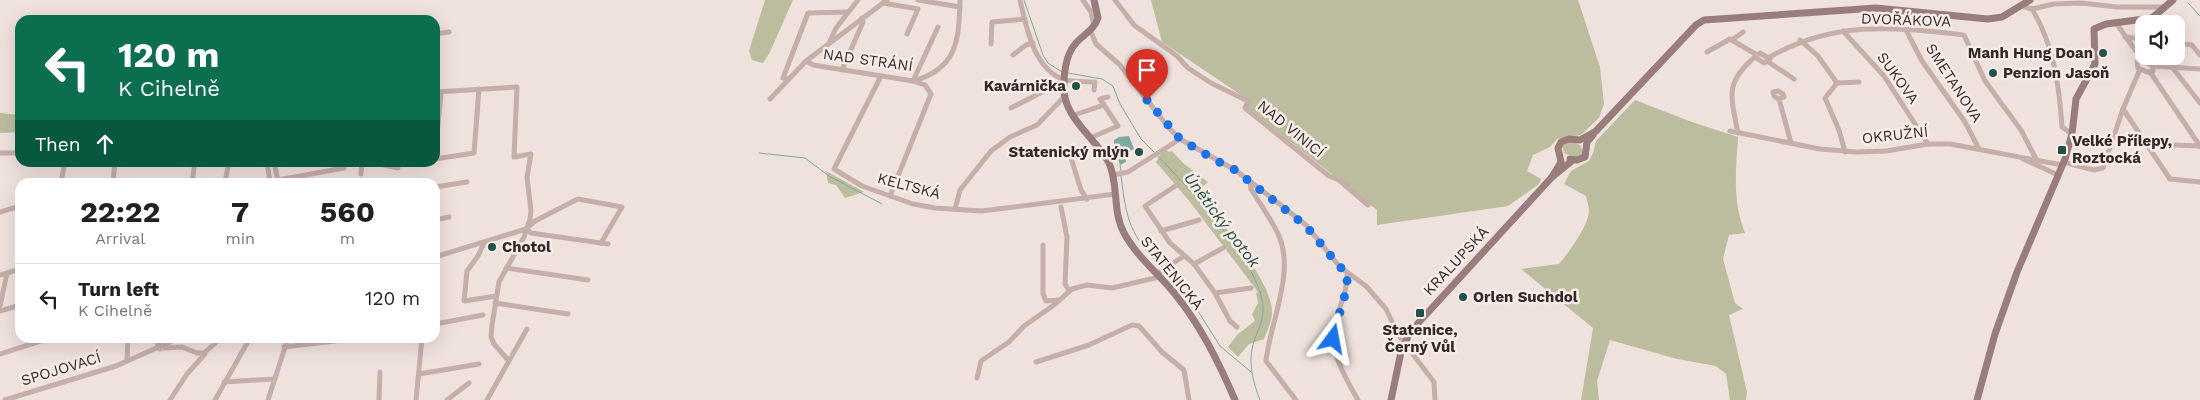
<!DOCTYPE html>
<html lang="en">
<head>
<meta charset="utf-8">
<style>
  :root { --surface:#fff; --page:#f2f2f2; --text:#202124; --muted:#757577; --line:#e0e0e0 }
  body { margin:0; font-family:"Work Sans",sans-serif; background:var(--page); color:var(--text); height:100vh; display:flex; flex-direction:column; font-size:19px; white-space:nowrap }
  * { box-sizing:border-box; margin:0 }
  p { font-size:16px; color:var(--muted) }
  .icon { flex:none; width:28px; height:28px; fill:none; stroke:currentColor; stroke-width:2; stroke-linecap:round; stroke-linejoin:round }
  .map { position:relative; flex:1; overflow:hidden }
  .details { position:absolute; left:15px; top:178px; width:425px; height:165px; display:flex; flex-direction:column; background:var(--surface); border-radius:15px; box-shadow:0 5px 20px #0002 }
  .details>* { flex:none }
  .top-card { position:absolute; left:15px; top:15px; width:425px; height:152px; border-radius:15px; box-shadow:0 5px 20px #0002; background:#0b6e4f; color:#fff; overflow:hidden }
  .tools { position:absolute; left:2135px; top:15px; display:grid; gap:10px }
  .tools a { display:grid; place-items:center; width:50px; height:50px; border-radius:10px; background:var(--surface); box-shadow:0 5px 20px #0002; font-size:25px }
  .pin { position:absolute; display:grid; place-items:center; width:42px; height:42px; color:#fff; margin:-51px -21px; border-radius:50% 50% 50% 0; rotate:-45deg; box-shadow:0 0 5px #0007 }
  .pin .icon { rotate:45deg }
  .me { position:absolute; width:55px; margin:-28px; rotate:13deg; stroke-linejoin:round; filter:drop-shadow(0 0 4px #0008) }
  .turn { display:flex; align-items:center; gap:18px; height:105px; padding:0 20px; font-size:22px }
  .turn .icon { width:65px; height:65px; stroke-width:2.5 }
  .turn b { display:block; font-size:35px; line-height:42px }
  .then { display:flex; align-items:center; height:48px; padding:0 20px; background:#0003; gap:10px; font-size:19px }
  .eta { display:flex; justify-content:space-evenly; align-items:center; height:85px; text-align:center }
  .eta b { font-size:30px; font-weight:700; line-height:35px }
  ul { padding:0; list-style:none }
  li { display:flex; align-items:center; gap:15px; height:70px; padding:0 20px; border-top:1px solid var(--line) }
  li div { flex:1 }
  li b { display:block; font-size:19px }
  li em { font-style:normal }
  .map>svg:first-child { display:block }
</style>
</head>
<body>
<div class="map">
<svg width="2200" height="400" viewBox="0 0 2200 400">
  <rect width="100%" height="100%" fill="#efe1dc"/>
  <g fill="#bbbd9e">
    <path d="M765,0H793L770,52L763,63L752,60L749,51Z"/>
    <path d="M1151,0H1578L1600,67L1604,104L1599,118L1581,135L1557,139L1550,147L1533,155L1527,171L1541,179L1539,184L1508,206L1377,225V210L1247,107V99L1162,42Z"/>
    <path d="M1635,100L1689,121L1738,137C1736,172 1732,199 1745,233L1729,235L1723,259L1735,303L1743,309L1729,315L1747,392L1746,400H1730L1726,374L1716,366L1677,359L1610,340L1597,381L1599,400H1581L1593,328L1521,269L1559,264C1569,252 1587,228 1589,212C1589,207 1587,201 1586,196L1564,184L1571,171L1589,161L1593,153L1596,141Z"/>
    <path d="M0,113L20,115V132L0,133Z"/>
    <path d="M1568,142H1574L1581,146L1583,155L1579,157L1565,154L1562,146Z"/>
    <path d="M1166,150L1169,152L1172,151L1183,163L1208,182L1198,191C1217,218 1273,281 1272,313C1272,321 1267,331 1264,339L1249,344L1238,357L1228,347L1237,335L1255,321L1252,314L1258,303L1256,293L1258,292L1190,202L1156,162L1160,155Z"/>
    <path d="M826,171L864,192L845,198L836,185L828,183Z"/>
  </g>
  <path fill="#7ea99f" d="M1129,136L1134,149L1126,153V162L1120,165C1118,157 1113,148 1114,140L1119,137Z"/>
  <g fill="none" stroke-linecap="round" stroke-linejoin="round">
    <g stroke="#7ea99f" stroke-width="1">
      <path d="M1024,0L1043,55L1048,63L1062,72"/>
      <path d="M2188,3L2200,16"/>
      <path d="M1068,73L1102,79L1113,86L1120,104L1141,139L1154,152"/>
      <path d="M759,153L805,158L829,176L882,204"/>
      <path d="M1157,155C1188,188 1260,262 1263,307C1264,320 1257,332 1253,344C1248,364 1253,382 1260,400"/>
      <path d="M1120,165L1121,171"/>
      <path d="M1121,175C1126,219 1130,237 1163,268"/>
      <path d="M1166,271L1189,297L1220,346L1251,372"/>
    </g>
    <g stroke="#c6aea9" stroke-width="5">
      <path d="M918,0L960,7"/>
      <path d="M1020,0C1026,26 1033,65 1060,78C1070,83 1084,81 1095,82L1094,90"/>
      <path d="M1083,0L1091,12L1094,27"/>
      <path d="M1115,0L1134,25L1177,56L1188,68L1211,83L1248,101L1245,108L1329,176L1339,180L1368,205"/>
      <path d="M883,3L918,9L907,34"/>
      <path d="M2022,6L2032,9L2054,4L2081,3L2117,7H2164"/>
      <path d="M2032,9C2054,45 2059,85 2062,127L2072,134"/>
      <path d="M2116,23L2143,61"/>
      <path d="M1906,30L1922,61L1965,122L1979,149"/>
      <path d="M1843,31L1884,76L1928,144"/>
      <path d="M1091,32L1096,44L1119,64L1169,128L1180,139L1235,170L1277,202L1306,225L1340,267L1366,286L1386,309L1399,336L1434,382L1435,400"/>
      <path d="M435,34L449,32"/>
      <path d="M2125,37L2144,39"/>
      <path d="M1732,40L1743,32"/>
      <path d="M1800,40L1818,56L1837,83L1825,98L1839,130L1845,152"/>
      <path d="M830,41L836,28L858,0"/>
      <path d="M2176,43L2192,45L2200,55"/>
      <path d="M991,44L992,22L1025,19"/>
      <path d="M1707,52L1730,39L1757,55"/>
      <path d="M1760,53L1770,59L1764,63L1755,57Z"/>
      <path d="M1013,55L1026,45L1033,43"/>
      <path d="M1768,58C1833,20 1893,27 1964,35L1985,81L2021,130L2036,159"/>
      <path d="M806,61L813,65L913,81C957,69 959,41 960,0"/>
      <path d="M1767,61L1794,79"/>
      <path d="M2143,61L2153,66V71L2147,72L2138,68L2137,62Z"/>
      <path d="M2153,66L2200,69"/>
      <path d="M2172,67L2200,103"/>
      <path d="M842,70L863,22L862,18"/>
      <path d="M2150,72L2200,146"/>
      <path d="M881,76L834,169L862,186L913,204L935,208L982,211L1115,194"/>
      <path d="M788,79L783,78L808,13L848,12"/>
      <path d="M1837,83L1859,82"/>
      <path d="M1778,91L1783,94L1784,97L1779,99L1774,96L1773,92Z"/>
      <path d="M435,92L517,87L514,157L531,154L527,177L531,211L530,219L524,237L499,282L492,325L491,337L494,344L508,360"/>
      <path d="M770,99L806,61L887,0"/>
      <path d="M1779,99L1791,143"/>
      <path d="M1011,108L1046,90L1063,87"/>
      <path d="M2123,109L2170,179L2200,182"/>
      <path d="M1074,115L1104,105"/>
      <path d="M1730,131L1820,149L1856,152L1886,151L1928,144H1950L2062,165"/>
      <path d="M1738,133C1731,97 1724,83 1755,57"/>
      <path d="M1090,138L1118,126L1100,99L1108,97"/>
      <path d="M2147,144L2200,146"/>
      <path d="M435,152L441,95"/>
      <path d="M0,153H20"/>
      <path d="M1071,158L1081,190L1087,199"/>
      <path d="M435,159L474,153L479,89"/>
      <path d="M2023,159L2058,175"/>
      <path d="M267,162L270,182"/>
      <path d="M274,162L278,181"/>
      <path d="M370,162L398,168"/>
      <path d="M2063,162L2094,170L2103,168L2123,109L2140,69"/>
      <path d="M361,174L362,162"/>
      <path d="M1113,175L1128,172L1180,139"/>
      <path d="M278,180L344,168"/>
      <path d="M61,182L65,162"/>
      <path d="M113,182L115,162"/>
      <path d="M192,182L195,162"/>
      <path d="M225,182L229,162"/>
      <path d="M1250,182L1251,189C1260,204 1272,220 1279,236C1295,273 1270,323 1266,361L1296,400"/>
      <path d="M1177,185L1145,206L1170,243L1194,264L1215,293L1230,321L1237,327"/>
      <path d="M435,187L467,182"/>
      <path d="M890,196L931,94L925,85L913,81L938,27"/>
      <path d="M1061,207L1067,237L1065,284L1069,291"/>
      <path d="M955,209L960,190L991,151L1010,137L1037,125L1064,97"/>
      <path d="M0,212L20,206"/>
      <path d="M435,220L449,217"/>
      <path d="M526,229L531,233L608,244"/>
      <path d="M1161,231L1199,220"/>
      <path d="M484,243L478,256L467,271L464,301L496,296"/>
      <path d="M1043,245V294L1046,301L1059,300"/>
      <path d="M435,257L526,229L535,221L578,199L622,207L601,243"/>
      <path d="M1194,264L1223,248"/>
      <path d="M506,268L588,280"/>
      <path d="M1347,272C1348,291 1339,306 1335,324C1329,352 1345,377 1358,400"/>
      <path d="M1157,274L1184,256"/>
      <path d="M0,275L20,269"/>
      <path d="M1215,293L1251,288"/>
      <path d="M495,303L568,314"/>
      <path d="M0,306L7,273"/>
      <path d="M0,311L20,305"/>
      <path d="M435,324L483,315"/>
      <path d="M155,338L160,349"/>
      <path d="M284,347L360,338"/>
      <path d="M165,348L182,347L197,353H204L221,338"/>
      <path d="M0,354L50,338"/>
      <path d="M127,361L128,338"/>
      <path d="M1036,362L1089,345L1132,325L1139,326L1162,352L1184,370L1189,400"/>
      <path d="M419,374L479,364"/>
      <path d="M977,378L981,361L1009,342L1024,326L1054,305L1072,289L1087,285L1112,288L1159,277"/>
      <path d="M224,382L275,379"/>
      <path d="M5,400L116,366L179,338"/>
      <path d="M170,400L187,374L205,354"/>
      <path d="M215,400L250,338"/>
      <path d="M268,400L288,338"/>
      <path d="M379,400L380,372"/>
      <path d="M416,400L422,338"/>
      <path d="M447,400L469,383"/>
      <path d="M487,400L527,329"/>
    </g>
    <g stroke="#997d7b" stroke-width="7">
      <path d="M1094,0L1098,18C1094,30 1084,34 1076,43C1066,54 1064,72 1064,86C1062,117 1096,138 1109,163C1119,185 1112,211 1124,233C1137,257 1159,274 1175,294C1201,326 1219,363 1235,400"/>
      <path d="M1570,159L1577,160L1585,157L1587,142L1593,135"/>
      <path d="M1552,177L1561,162L1558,148L1561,142L1569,139L1580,140L1596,131L1696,25L1704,20L1876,8L1988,19L2002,17L2030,0"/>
      <path d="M1391,400L1401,352L1410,332L1552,177L1573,160"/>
      <path d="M1977,400L1995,334L2017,272L2065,159L2072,134L2076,99L2095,64L2094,29L2106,24L2152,18L2173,0"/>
    </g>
  </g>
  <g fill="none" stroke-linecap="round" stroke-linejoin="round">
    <path stroke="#1a73e8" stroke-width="9" stroke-dasharray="0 16.2" d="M1147,100L1180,139L1217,161L1235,170L1306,226L1340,267L1347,272C1349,295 1336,317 1333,339"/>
  </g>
  <g fill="#225147" stroke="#f7ece8" stroke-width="2">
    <circle cx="2103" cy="53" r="5"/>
    <circle cx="1993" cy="73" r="5"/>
    <circle cx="1076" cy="86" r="5"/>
    <rect x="2057" y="145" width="10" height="10" rx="2.5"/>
    <circle cx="1139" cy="152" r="5"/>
    <circle cx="492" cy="247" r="5"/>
    <circle cx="1463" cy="297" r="5"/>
    <rect x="1415" y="308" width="10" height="10" rx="2.5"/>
  </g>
  <g text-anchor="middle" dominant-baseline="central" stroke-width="5" stroke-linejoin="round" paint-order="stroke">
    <g font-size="15" fill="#342928" stroke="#f7ece8">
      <text transform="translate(1906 20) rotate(2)">DVOŘÁKOVA</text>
      <text transform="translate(868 60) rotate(8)">NAD STRÁNÍ</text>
      <text transform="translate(1898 78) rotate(54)">SUKOVA</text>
      <text transform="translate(1954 83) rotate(57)">SMETANOVA</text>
      <text transform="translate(1291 129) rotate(39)">NAD VINICÍ</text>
      <text transform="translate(1895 135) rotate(-6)">OKRUŽNÍ</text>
      <text transform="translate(909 186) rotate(15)">KELTSKÁ</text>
      <text transform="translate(1456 261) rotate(-47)">KRALUPSKÁ</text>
      <text transform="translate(1172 273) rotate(51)">STATENICKÁ</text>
      <text transform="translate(61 369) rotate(-17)">SPOJOVACÍ</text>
    </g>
    <g font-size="15" font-weight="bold" fill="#342928" stroke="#f7ece8" text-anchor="start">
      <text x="2093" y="53" text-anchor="end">Manh Hung Doan</text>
      <text x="2003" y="73">Penzion Jasoň</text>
      <text x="1066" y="86" text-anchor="end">Kavárnička</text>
      <text x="2072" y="141">Velké Přílepy,<tspan x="2072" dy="17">Roztocká</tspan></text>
      <text x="1129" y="152" text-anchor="end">Statenický mlýn</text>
      <text x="502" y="247">Chotol</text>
      <text x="1473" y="297">Orlen Suchdol</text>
      <text x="1420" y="330" text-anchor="middle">Statenice,<tspan x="1420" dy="17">Černý Vůl</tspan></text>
    </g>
    <g font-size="16" font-style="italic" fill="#225147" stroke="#f7ece8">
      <text transform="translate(1222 220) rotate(53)">Únětický potok</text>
    </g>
  </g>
</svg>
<div class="tools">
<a><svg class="icon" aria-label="sound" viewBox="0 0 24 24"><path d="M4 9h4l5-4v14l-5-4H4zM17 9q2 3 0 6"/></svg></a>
</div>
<div class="pin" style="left:1147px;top:100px;background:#d93025"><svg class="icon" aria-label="arrive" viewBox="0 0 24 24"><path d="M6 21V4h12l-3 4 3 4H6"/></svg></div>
<svg class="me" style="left:1333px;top:339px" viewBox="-20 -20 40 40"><path d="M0-17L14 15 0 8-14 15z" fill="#1a73e8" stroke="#fff" stroke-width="4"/></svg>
<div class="top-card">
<div class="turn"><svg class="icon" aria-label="left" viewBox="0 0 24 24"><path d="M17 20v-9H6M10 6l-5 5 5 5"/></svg><div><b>120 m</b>K Cihelně</div></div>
<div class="then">Then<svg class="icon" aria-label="ahead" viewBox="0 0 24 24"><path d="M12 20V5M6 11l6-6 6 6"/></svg></div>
</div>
<section class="details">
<div class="eta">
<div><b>22:22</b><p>Arrival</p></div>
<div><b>7</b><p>min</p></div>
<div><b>560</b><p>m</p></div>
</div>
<ul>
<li><svg class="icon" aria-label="left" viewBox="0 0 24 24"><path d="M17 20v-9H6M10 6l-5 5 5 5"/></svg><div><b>Turn left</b><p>K Cihelně</p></div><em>120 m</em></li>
</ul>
</section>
</div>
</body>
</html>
